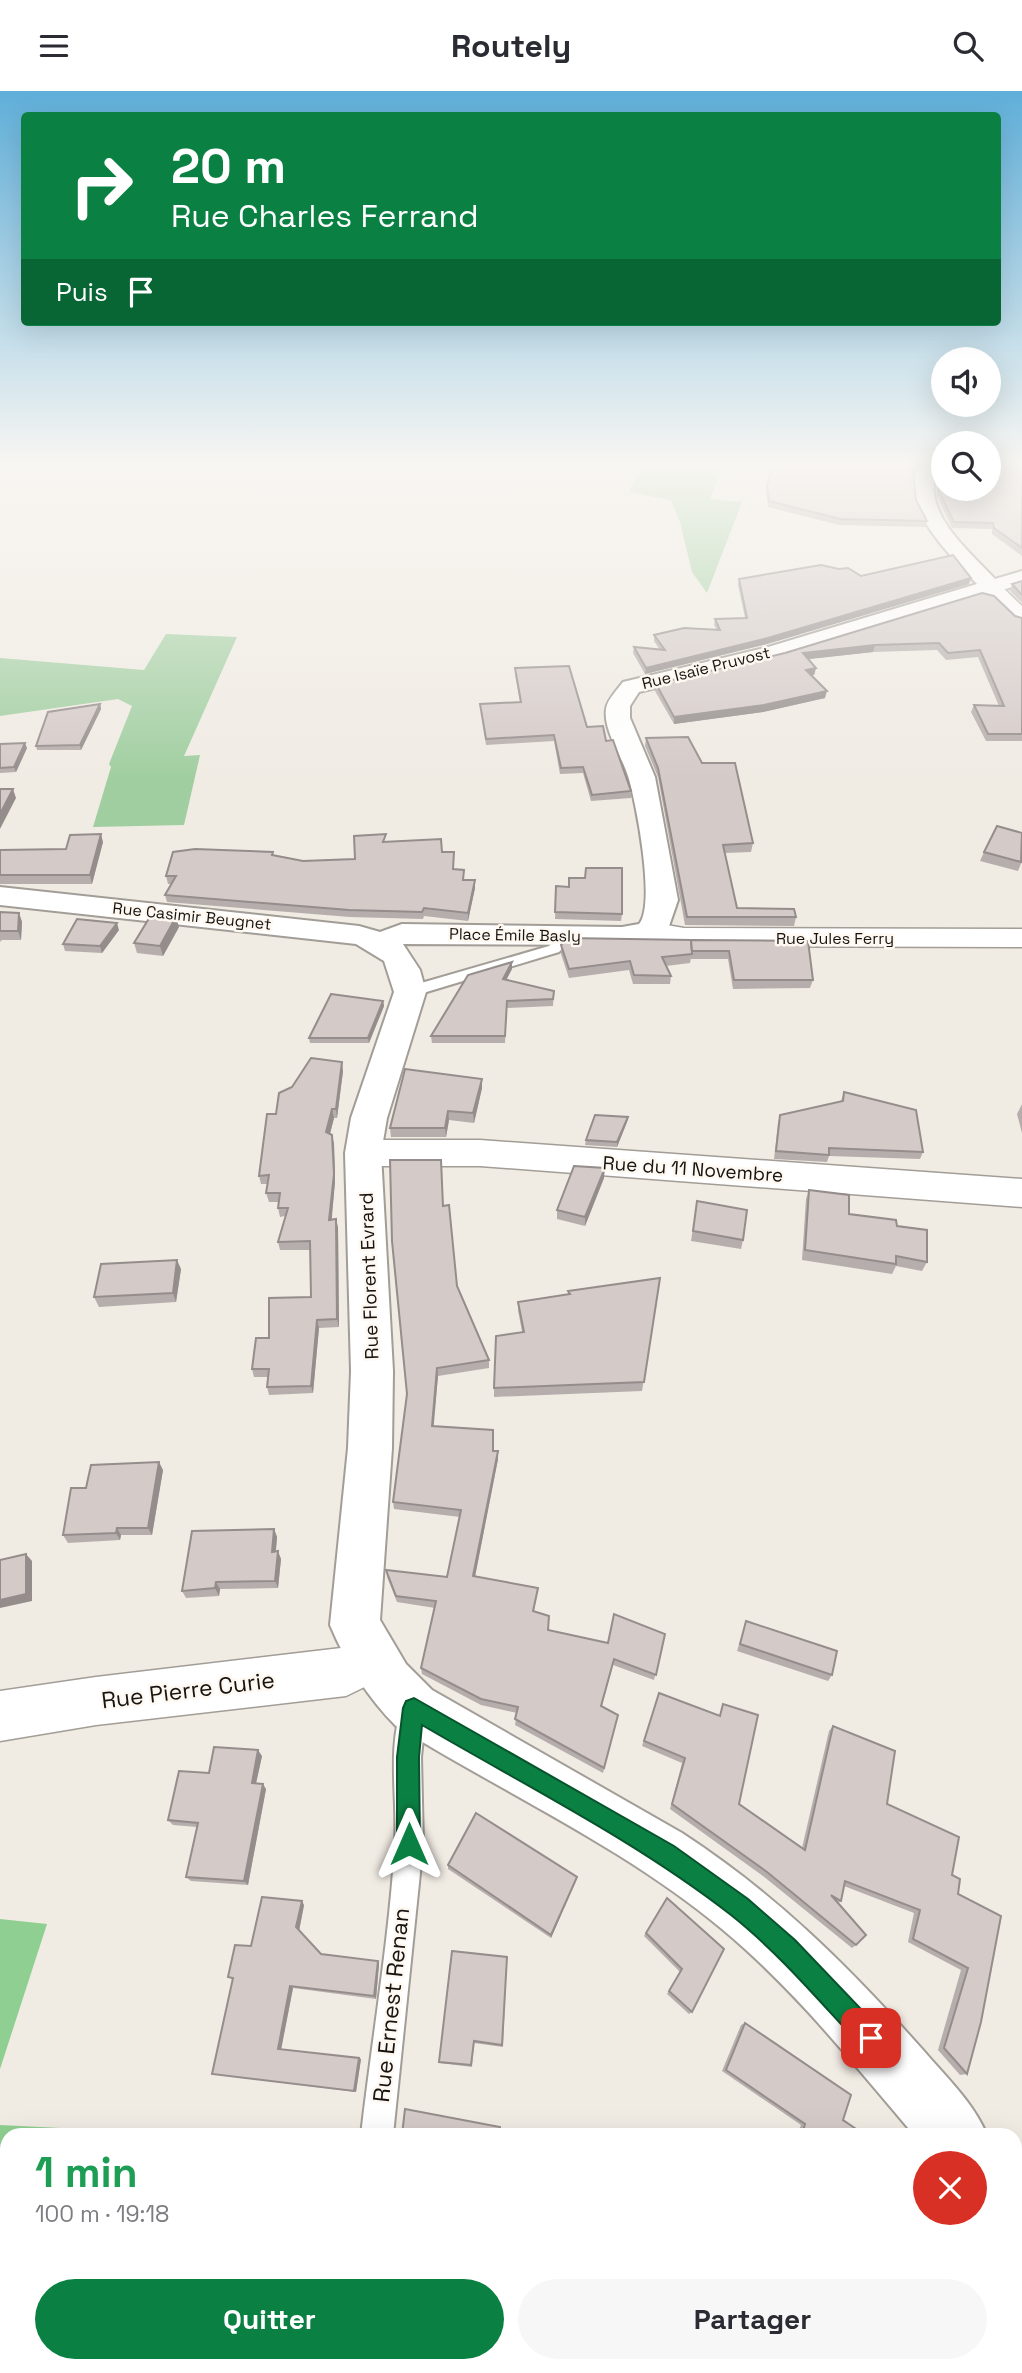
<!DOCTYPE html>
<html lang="fr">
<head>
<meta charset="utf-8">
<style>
  :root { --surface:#fff; --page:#f7f7f7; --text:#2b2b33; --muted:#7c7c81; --accent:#0b8043 }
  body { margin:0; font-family:"Space Grotesk",sans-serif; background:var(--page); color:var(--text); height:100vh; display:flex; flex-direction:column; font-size:26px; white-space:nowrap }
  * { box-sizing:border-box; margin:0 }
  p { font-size:23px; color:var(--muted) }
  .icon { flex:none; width:38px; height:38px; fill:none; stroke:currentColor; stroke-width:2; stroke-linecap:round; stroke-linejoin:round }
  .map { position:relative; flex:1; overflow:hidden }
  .sheet { position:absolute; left:0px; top:2037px; width:1022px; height:245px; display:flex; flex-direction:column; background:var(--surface); border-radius:21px 21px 0 0; box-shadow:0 7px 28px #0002 }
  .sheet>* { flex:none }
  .banner { position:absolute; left:21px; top:21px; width:980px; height:214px; border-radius:7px; box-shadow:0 7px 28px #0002; background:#0b8043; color:#fff; overflow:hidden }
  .fabs { position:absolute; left:931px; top:256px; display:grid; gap:14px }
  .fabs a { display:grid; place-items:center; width:70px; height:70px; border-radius:50%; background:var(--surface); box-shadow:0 7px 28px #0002; font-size:35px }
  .pin { position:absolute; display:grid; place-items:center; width:60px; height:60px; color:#fff; margin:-30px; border-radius:14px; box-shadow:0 4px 10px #0006 }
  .me { position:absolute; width:77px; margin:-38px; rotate:0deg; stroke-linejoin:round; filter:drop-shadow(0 0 5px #0008) }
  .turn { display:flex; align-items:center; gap:24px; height:147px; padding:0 35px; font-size:32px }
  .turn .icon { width:91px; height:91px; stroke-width:2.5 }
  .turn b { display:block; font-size:49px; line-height:60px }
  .then { display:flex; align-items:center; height:66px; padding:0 35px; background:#0003; gap:14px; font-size:26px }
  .round { display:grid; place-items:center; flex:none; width:74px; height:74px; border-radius:37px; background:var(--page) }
  .headline { display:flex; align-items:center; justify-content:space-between; height:119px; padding:0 35px }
  h1 { font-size:42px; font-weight:700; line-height:52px; color:#1e9e55 }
  .primary-button { display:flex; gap:14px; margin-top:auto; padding:14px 35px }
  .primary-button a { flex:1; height:80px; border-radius:42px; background:var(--accent); color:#fff; font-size:28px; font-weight:700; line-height:80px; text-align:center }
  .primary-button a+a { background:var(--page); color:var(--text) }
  header { display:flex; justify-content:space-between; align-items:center; height:91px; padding:0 35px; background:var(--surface); font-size:32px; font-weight:700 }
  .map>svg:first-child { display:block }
</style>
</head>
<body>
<header><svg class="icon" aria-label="menu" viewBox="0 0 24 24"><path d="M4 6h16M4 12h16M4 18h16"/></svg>Routely<svg class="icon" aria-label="search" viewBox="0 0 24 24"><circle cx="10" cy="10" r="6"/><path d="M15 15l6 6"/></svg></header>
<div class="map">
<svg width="1022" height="2282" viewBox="0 0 1022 2282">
  <rect width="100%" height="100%" fill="#f0ebe3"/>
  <g fill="#a0cea0">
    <path d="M644,372H725L710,408L742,411L707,502L692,481L680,431L671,409L629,401Z"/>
    <path d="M166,543L237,546L184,665L200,664L184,734L93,736L111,676L109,673L132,615L118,608L0,625V567L144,579Z"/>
  </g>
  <g fill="#8fcf91">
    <path d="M0,1828L47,1833L0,1978Z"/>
    <path d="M0,2034L121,2040L120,2044H7V2275H49L47,2282H0Z"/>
  </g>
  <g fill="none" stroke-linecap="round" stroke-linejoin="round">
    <g stroke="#a29d96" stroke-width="4">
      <g id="service">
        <path d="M566,840L574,845L559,861L410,906L402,901L404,897L549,855Z"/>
        <path d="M413,1607L422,1611L426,1620L421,1666L423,1753L393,2044H361C372,1948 389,1850 395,1753C398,1708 386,1654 404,1611Z"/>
        <path d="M321,2275H355L353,2282H319Z"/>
      </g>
    </g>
    <g stroke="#a29d96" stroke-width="3">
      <g id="minor">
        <path d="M989,488L996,490L1022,515V532L1015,530L982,498L979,494L982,490Z"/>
        <path d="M649,831L684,837L1022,838V856L684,855L639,846L635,840L639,834Z"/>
        <path d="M363,1049H480L1022,1088V1116L480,1075H363L351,1071L346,1062L351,1053Z"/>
        <path d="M374,1542L391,1549L398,1566L391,1583L346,1605L96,1634L0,1650V1600L96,1586L341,1557Z"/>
      </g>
    </g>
    <g stroke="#a29d96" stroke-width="4">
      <g id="tertiary">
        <path d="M923,372H941C914,415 967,458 995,488L1022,480V493L783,566L639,601L630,615V627L655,686L678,809L668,838L660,847L622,854L403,853L420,879L426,901L387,1027L381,1062L393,1280L392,1357L380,1529L406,1573L432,1599L682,1742C777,1804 848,1875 923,1959C946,1986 973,2011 987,2044H914C853,1972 794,1898 722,1838C624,1756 504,1702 396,1635C367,1606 346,1572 330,1534L348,1357L351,1280L345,1062L351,1027L394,901L384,870L356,853L0,814V796L359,835L380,841L402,833L622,836L639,833C656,814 636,710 628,685C622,665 603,639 606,618C607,609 617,599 623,591L768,556L977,493C956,471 904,420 914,386C916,381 921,376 923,372Z"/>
        <path d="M1015,2077L1022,2079V2150L1015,2147Z"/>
      </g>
    </g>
    <use href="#service" fill="#fff" fill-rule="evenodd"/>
    <use href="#minor" fill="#fff" fill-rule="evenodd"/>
    <use href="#tertiary" fill="#fff" fill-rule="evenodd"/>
  </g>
  <g fill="#b6aeac">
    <path d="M921,372L913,383L916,409L927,430L926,436L839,434L768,416L766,401L767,395Z"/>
    <path d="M1022,372V465L992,443V438L952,437L937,404V389L939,383Z"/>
    <path d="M861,485L969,493L767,553L645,583L633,562L634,556L660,559L654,550V544L717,539L714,534L715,528L745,527L738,494L739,488Z"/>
    <path d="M1022,490V512L1010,500L1012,493Z"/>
    <path d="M1015,525L1022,527V650H986L971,621L974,614L999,615L978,566L946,569L937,559L873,561L808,568L816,577L814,584H811L825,607L763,621L674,633L655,600L656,593Z"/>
    <path d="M515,577L587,636L606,650L631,700V707L591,710L583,682L560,683L554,650L486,654L480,613L520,611L515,583Z"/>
    <path d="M100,613L101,618L81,659H37L36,655Z"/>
    <path d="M646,647L702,672L753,752L751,761L725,762L737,817L796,826L794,835L685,834L658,686L645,655Z"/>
    <path d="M0,653L27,657L16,681L0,682Z"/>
    <path d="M387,750L442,761L454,768V779L464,789H475V797L468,830L424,825L423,828L350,826L167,811L165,804L172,793H168L166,785L274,764L303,770L355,768Z"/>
    <path d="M103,751L92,793H0V759L66,758Z"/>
    <path d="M984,761L1022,770L1018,780L980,770Z"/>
    <path d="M585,787L622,823L621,830L555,828L556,795L569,796Z"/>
    <path d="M0,821L19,822L22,831L21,849H2L0,851Z"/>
    <path d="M179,836L163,865L137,862L134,852Z"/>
    <path d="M119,839L102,862L65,860L63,853Z"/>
    <path d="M691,849L808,850L813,889L810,897L733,898L728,868H691V867L690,872L666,875L671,885L670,893H633L629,879L569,887L561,863V854Z"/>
    <path d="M512,878L506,889L554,900L553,915L507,917L505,952H432L431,945Z"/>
    <path d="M383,910L384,915L369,952H310L309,947Z"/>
    <path d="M343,980L337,1027H334L330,1043L332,1044L334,1053L335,1091L331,1129L336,1128L338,1137L339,1236L319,1237L313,1302L269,1304L267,1296L268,1286H254L252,1278L269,1247L311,1206L310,1159H280L278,1151L285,1125L280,1126L278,1117L279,1111H269L266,1102L268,1093H261L259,1085L276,1023Z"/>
    <path d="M482,988V997L474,1032L449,1029L446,1046H391L390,1037Z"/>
    <path d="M844,1001L923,1061L920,1068L829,1065L827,1071L774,1068L778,1032L780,1024L841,1010Z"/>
    <path d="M1022,1013V1042L1017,1023Z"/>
    <path d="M628,1026L627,1031L617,1056L585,1054L586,1049Z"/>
    <path d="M604,1087L585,1135L557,1128V1119Z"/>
    <path d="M809,1099L849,1123L897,1135L927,1171L922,1180L896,1175L892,1183L802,1169L806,1108Z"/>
    <path d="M697,1111L743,1149L741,1158L691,1150Z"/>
    <path d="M444,1115L457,1195L489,1269V1277L438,1285L433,1335L493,1360H498V1368L475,1485L537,1504L534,1520L548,1539L608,1552L665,1543L654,1589L613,1574L602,1615L618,1624L603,1682L515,1634L517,1622L481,1614L422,1583L421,1577L435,1517L397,1511L387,1486L386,1479L447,1486L460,1426L394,1418L393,1411Z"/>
    <path d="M181,1178L176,1211L99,1216L94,1206Z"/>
    <path d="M660,1187L642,1300L494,1306V1297L522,1241L518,1219V1211L568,1204V1200Z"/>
    <path d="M163,1379L152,1444H121L120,1449L68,1452L63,1444L86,1397Z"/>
    <path d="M274,1438L277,1446L276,1460L281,1468L278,1497L220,1498L219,1505L186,1507L182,1500Z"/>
    <path d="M746,1530L832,1584L828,1590L737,1560Z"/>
    <path d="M659,1602L719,1625L723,1613L739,1713L802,1757L829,1640L833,1635L887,1713L952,1784L958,1803L1001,1825L967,1983L960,1984L938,1959L961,1879L908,1851L914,1822L844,1795L841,1810L838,1812L856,1854L852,1857L763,1785L670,1718L682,1672L642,1655Z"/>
    <path d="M262,1665L256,1692L266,1698L248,1794L191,1790L186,1786L197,1736L173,1734L168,1729L209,1682Z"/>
    <path d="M448,1774L577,1786L551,1847L448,1778Z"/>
    <path d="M667,1807L692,1921L689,1923L667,1903L680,1881L644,1845Z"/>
    <path d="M304,1814L299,1840L321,1863L378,1870L379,1873L376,1908L293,1897L281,1958L361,1968L356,2001L212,1983L233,1889L228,1886L251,1855Z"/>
    <path d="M507,1866L503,1956L474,1952L472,1976L440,1972L439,1971Z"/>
    <path d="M745,1932L843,2029L865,2044H797L801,2034L722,1980L741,1934Z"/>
  </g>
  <g fill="#948d8c">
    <path d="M918,372H921L911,386L913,380Z"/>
    <path d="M971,487L969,493L767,553L645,583L646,577Z"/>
    <path d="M875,554L873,561L801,569L803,562Z"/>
    <path d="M816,577L814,584L805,586L806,579Z"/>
    <path d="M827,600L825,607L763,621L674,633V626Z"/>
    <path d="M100,613L101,618L81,659L80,654Z"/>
    <path d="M25,652L27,657L16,681L14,676Z"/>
    <path d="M13,698L16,707L0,738V723Z"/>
    <path d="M101,743L103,751L92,793L90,784Z"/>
    <path d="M475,789V797L468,830V822Z"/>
    <path d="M19,822L22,831L21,849L18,840Z"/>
    <path d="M176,826L179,836L163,865L160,855Z"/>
    <path d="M117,832L119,839L102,862L100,855Z"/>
    <path d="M512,871V878L503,895V888Z"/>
    <path d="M383,910L384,915L369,952L368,947Z"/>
    <path d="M342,971L343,980L337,1027L336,1018Z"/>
    <path d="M482,988V997L474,1032L473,1022Z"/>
    <path d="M332,1018L334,1027L328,1050L326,1041Z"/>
    <path d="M448,1020L449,1029L446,1046L445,1037Z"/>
    <path d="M628,1026L627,1031L617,1056V1051Z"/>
    <path d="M332,1044L334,1053L335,1091L331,1137L329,1129Z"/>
    <path d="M605,1077L604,1087L585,1135V1126Z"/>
    <path d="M336,1128L338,1137L339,1236L337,1228Z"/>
    <path d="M177,1169L181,1178L176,1211L173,1202Z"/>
    <path d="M317,1229L319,1237L313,1302L311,1295Z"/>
    <path d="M437,1277L438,1285L433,1343L432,1335Z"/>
    <path d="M498,1360V1368L474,1491L473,1485Z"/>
    <path d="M159,1371L163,1379L152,1444L148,1437Z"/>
    <path d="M117,1437L121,1444L120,1449L116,1442Z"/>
    <path d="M274,1438L277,1446L275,1468L272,1461Z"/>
    <path d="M278,1460L281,1468L278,1497L275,1490Z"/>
    <path d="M26,1463L32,1470V1510L0,1517V1509Z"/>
    <path d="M216,1491L220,1498L219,1505L215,1497Z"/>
    <path d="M258,1659L262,1665L255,1697L252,1692Z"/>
    <path d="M263,1693L266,1698L248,1794L244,1790Z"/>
    <path d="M577,1786L576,1790L551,1847V1844Z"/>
    <path d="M302,1810L304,1814L299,1840L296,1836Z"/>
    <path d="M378,1870L379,1873L376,1908L374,1905Z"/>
    <path d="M290,1895L293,1897L281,1959L278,1958Z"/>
    <path d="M359,1967L361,1968L356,2001L354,2000Z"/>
  </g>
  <g fill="#d4cac8" stroke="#948d8c" stroke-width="2">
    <path d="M773,372H918L913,380L916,409L927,430L840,428L769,410L767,395Z"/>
    <path d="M943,372V397H989V372H1022V457L994,437L993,432L954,431L938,398L939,383Z"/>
    <path d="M953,464L971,487L768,547L646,577L634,556L665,559L654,544L684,537L720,539L715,528L747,527L739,488L821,474L839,478L848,477L861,485Z"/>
    <path d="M1022,490V504L1012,493Z"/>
    <path d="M982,502L994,505L1015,525L1022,527V643H988L974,614L1004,615L980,559L948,562L939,552L875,554L803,562L816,577L806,579L827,600L764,614L674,626L656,593L785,562Z"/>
    <path d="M569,575L587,636L603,635L606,650L613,649L631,700L592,704L583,676L561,677L554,644L486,648L480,613L521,611L515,577Z"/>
    <path d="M100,613L80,654L36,655L48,621Z"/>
    <path d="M688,646L702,672H735L753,752L723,754L737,817L794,818L796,826H687L658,677L646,647Z"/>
    <path d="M25,652L14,676L0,677V653Z"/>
    <path d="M0,698H13L0,723Z"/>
    <path d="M997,735L1022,742L1021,771L984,761Z"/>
    <path d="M101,743L90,784H0V759L66,758L70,744Z"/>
    <path d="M386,743L383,751L441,748L442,761H454L453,778L464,779L463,789H475L468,822L424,817L422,821L349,819L165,804L176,785H166L173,761L195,758L273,761L272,764L303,770L355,768L354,745Z"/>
    <path d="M586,777H622V823L555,821L556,795L569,796V787H585Z"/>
    <path d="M0,821L19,822L18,840H0Z"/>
    <path d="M151,824L176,826L160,855L134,852Z"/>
    <path d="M77,828L117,832L100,855L63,853Z"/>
    <path d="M567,847L691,849L692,863L662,866L671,885L634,884L630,870L569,878L561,854Z"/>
    <path d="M691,849L808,850L813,889H734L729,860H692Z"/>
    <path d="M512,871L503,888L554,900L553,908L507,910L505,945H431L468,884Z"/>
    <path d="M331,903L383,910L368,947H309Z"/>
    <path d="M311,967L342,971L336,1018H332L326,1041L332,1044L334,1083L329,1129L336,1128L337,1228L317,1229L311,1295L267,1296L269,1278H252L256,1247H269V1207L311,1206L310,1150L278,1151L288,1117H278L280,1102H266L269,1084L259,1085L267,1023H276L279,1002L292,996Z"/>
    <path d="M405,978L482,988L473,1022L448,1020L445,1037H390Z"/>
    <path d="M844,1001L916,1019L923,1061L829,1057V1064L776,1060L780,1024L843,1010Z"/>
    <path d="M595,1024L628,1026L617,1051L586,1049Z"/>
    <path d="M390,1069H441L443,1115L449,1114L457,1195L489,1269L437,1277L432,1335L493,1339V1360H498L473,1485L538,1497L533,1520L549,1525L548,1539L608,1552L614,1523L665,1543L656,1584L614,1568L601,1615L618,1624L604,1677L515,1628L518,1616L481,1608L421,1577L436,1510L396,1505L386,1479L447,1486L461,1419L393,1411L407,1303L392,1150Z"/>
    <path d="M574,1075L605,1077L585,1126L557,1119Z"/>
    <path d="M809,1099L849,1104V1123L896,1129L897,1135L927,1139V1171L896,1165V1173L805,1159Z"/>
    <path d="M697,1110L747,1119L743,1149L693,1140Z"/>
    <path d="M177,1169L173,1202L94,1206L101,1173Z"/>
    <path d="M660,1187L644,1291L494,1297L496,1245L524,1241L518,1211L570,1203L568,1200Z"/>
    <path d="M159,1371L148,1437H117L116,1442L63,1444L71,1397H86L91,1374Z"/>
    <path d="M274,1438L272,1461L278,1460L275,1490L216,1491L215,1497L182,1500L192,1440Z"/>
    <path d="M26,1463V1503L0,1509V1469Z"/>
    <path d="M746,1530L837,1560L832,1584L740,1553Z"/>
    <path d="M659,1602L720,1625L723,1613L758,1624L739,1713L805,1759L833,1635L895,1660L887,1713L959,1746L952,1784L960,1788L958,1803L1001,1825L981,1931L967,1983L944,1957L968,1877L913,1848L920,1819L845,1790L841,1810L831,1804L866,1844L856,1854L767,1781L672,1713L685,1667L644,1650Z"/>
    <path d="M214,1656L258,1659L252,1692L263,1693L244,1790L186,1786L198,1732L168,1729L179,1680L209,1682Z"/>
    <path d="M476,1722L577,1786L551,1844L448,1774Z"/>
    <path d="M262,1806L302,1810L296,1836L321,1863L378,1870L374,1905L290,1895L278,1958L359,1967L354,2000L212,1983L233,1887L228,1886L235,1854L251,1855Z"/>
    <path d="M667,1807L724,1858L692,1921L669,1900L682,1878L646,1842Z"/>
    <path d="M452,1860L507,1866L502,1954L474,1950L471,1974L439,1971Z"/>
    <path d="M745,1932L851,2004L843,2029L865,2044H802L805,2033L726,1979Z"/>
    <path d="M405,2018L500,2036L499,2044H402Z"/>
  </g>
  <linearGradient id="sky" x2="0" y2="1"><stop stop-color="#5fafda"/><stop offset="0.54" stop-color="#f8f6f2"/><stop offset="1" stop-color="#f8f6f2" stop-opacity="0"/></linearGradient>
  <rect width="1022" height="691" fill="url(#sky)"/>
  <path fill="#0b8043" stroke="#07532c" stroke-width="2" d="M414,1607L674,1755L748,1808L795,1849L880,1938L883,1947L880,1956L871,1959L862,1956C820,1911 779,1862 731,1824C636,1750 526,1695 422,1634L419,1666L420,1753L417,1761L409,1764L401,1761L397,1753V1666L403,1617L406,1610Z"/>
  <g text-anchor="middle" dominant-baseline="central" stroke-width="5" stroke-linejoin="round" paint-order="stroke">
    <g font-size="16" fill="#161412" stroke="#fef8f0">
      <text transform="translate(706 577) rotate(-14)">Rue Isaïe Pruvost</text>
      <text transform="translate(192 825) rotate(6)">Rue Casimir Beugnet</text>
      <text transform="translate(515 844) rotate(1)">Place Émile Basly</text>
      <text x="835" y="847">Rue Jules Ferry</text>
    </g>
    <g font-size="19" fill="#161412" stroke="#fef8f0">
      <text transform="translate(693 1078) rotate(4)">Rue du 11 Novembre</text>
      <text transform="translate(369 1185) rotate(-92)">Rue Florent Evrard</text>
    </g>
    <g font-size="23" fill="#161412" stroke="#fef8f0">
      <text transform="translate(188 1599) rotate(-7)">Rue Pierre Curie</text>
      <text transform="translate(391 1914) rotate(-84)">Rue Ernest Renan</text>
    </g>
  </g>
</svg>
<div class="fabs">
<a><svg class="icon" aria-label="sound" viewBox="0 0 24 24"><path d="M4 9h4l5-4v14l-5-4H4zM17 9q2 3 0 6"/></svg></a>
<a><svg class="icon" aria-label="search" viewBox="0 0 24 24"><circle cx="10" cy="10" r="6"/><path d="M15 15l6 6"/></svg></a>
</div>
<div class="pin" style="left:871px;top:1947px;background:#d93025"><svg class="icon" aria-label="arrive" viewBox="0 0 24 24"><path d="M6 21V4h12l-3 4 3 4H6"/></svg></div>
<svg class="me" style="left:409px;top:1753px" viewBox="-20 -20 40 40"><path d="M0-17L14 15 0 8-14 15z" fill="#0b8043" stroke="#fff" stroke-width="4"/></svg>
<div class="banner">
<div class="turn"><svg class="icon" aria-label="right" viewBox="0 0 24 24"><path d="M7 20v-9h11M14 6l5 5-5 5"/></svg><div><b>20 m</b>Rue Charles Ferrand</div></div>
<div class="then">Puis<svg class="icon" aria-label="arrive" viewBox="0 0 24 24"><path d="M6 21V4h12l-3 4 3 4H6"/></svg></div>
</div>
<section class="sheet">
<div class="headline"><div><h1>1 min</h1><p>100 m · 19:18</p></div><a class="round" style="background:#d93025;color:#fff"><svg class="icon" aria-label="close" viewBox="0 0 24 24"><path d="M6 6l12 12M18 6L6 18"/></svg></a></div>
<div class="primary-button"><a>Quitter</a><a>Partager</a></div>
</section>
</div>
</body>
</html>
